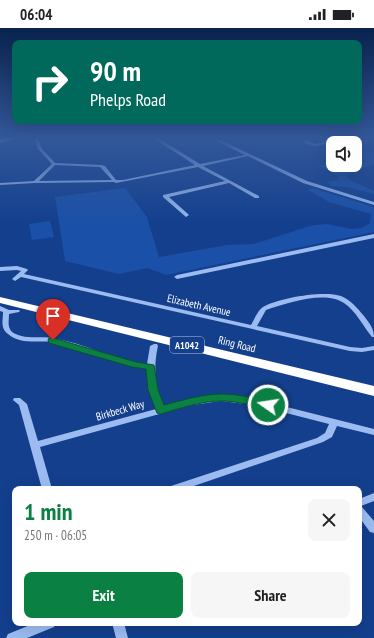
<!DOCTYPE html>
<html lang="en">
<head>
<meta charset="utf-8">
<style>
  :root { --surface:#fff; --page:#f6f6f6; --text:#202124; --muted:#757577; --accent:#0b8043 }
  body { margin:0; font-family:"PT Sans Narrow",sans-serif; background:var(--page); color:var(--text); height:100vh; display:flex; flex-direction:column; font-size:15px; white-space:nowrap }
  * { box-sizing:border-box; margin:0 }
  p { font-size:13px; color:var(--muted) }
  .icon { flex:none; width:22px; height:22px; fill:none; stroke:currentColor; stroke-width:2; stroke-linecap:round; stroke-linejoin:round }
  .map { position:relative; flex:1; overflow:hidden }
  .side { position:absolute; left:12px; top:458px; width:350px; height:140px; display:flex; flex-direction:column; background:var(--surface); border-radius:8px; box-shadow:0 4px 16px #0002 }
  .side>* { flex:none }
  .hud { position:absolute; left:12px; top:12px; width:350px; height:84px; border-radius:8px; box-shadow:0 4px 16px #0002; background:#00695c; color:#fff; overflow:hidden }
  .controls { position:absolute; left:326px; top:108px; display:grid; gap:8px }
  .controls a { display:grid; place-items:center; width:36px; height:36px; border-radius:8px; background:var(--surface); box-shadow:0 4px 16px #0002; font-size:20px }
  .pin { position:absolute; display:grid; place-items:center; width:34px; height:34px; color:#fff; margin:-41px -17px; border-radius:50% 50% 50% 0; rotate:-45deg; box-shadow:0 0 4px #0007 }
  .pin .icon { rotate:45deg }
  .me { position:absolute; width:44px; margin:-22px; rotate:283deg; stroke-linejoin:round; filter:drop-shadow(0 0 3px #0008) }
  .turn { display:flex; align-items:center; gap:14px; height:84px; padding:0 12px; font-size:18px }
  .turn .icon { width:52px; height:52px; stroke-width:2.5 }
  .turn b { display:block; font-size:28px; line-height:34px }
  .round { display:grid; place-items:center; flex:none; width:42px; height:42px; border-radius:8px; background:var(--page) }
  .overview { display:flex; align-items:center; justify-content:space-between; height:68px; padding:0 12px }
  h1 { font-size:24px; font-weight:600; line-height:30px; color:var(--accent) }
  .button { display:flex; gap:8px; margin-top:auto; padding:8px 12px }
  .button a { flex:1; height:46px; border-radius:8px; background:var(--accent); color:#fff; font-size:16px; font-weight:600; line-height:46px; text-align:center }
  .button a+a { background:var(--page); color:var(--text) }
  .status { display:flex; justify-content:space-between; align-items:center; height:28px; padding:0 20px; background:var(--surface); direction:ltr }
  .status svg { height:11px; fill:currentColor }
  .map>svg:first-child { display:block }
</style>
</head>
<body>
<div class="status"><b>06:04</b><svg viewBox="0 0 49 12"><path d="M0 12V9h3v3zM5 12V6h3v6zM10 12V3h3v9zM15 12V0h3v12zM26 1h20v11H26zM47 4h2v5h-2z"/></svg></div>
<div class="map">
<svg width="374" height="610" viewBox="0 0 374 610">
  <rect width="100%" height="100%" fill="#133f8d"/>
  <g fill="#1a50a7">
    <path d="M374,123V136L346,147L350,152L374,163V166L347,159L331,158L328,154L338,152V148L319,138L333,134V137H355V128Z"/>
    <path d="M125,160L147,189L159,229L227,217L254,216L313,197L328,196L351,201L362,200L370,195L371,186L329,174L308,162L312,160L374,179V204L166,247L147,240L119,246L65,233L55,169Z"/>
    <path d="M50,193L54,209L32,212L29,196Z"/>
  </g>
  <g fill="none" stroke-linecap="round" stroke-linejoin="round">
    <g fill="#9cbcf1" fill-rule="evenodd">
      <path d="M34,110H38L42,121L55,135L102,137L105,138L116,152H123L195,137L153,110H158L200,136L245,127L210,110H216L307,153L374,174V177L303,155L248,128L203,138L259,168V170H255L229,155L169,169L188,186L189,187L186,189L163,169V167L225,153L198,139L116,155L114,154L35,155L0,157V155L34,153L52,136L38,121ZM55,137L100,139L101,140L112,152L39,153Z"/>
      <path d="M306,110H312L308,113L315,116L323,114L315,110L324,112L350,110L326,114V116L315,118L305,115L304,112Z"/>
      <path d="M374,206V210L177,251L174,249L177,247Z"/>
      <path d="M17,238L27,241L28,242L24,246L251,297C254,292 258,282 263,279C278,270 324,262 341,268C351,272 357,280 364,288C369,295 374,300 374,309H372C363,298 356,283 344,275C325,262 287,275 266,282L257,298L350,319L362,320L374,318V322L362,324L350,323L21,249L15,253L12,251L21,243L17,242L0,243V239Z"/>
      <path d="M0,278L9,282H19L20,283L19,284L9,286C9,293 7,299 12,304C24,312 39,308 52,310C84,315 114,332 147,336L150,318L154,316H157L158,318C153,340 155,358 164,379L192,371L221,367L255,371L374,401V407L337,398L332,409L323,414L185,461H169L171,458L317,410L325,405L329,396L255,377L221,373L192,377L40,419L52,461H42L19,377L13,372L14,370H20L27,376L38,413L156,381L148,358L147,341C114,336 85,320 52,314C38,312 20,317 8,306C0,300 3,293 3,284L0,283Z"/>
      <path d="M374,465V473L361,478L362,479L374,493V505L370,504L359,489V471Z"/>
      <path d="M35,595H56L54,599L27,610H6L8,606Z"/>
      <path d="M112,595H124L128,610H116Z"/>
    </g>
    <path fill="#e6eeff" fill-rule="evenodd" d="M5,110H17L0,115V111Z"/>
    <path fill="#fff" fill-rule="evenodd" d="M0,269L374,358V368L0,275Z"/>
  </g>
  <linearGradient id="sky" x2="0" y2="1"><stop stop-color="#0a234e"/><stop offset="0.56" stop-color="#33589a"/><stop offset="1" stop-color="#33589a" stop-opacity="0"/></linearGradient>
  <rect width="374" height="196" fill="url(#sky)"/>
  <path fill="#0b8043" stroke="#07532c" d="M49,310H53L136,334L154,337L158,362L164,377C183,372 203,366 222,366C238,366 253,370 268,373L272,374L273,377L272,380L268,381C253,378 238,373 222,373C201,373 181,380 161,386L157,385L148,362L146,341L132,339L49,315L48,312Z"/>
  <g text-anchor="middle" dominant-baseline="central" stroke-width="4" stroke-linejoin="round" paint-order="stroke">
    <rect fill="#133f8d" stroke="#b8c5dd" stroke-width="1" x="170" y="309" width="34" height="16" rx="3"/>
    <g font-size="10" font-weight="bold" fill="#fff">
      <text x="187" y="317">A1042</text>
    </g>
    <g font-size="11" fill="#fff" stroke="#133f8d">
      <text transform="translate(199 277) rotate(13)">Elizabeth Avenue</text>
      <text transform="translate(237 316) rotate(14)">Ring Road</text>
      <text transform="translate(120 382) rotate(-16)">Birkbeck Way</text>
    </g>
  </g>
</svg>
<div class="controls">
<a><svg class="icon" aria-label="sound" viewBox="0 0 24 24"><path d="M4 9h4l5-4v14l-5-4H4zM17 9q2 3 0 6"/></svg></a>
</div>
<div class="pin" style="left:53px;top:312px;background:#d93025"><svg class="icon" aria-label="arrive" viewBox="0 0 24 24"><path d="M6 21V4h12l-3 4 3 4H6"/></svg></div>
<svg class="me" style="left:268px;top:377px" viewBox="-20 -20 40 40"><circle r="17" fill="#0b8043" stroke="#fff" stroke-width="3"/><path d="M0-11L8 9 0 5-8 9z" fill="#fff"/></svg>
<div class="hud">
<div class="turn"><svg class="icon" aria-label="right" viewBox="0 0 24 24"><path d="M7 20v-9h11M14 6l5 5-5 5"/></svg><div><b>90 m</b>Phelps Road</div></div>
</div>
<section class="side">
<div class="overview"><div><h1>1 min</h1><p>250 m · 06:05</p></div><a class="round"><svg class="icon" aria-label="close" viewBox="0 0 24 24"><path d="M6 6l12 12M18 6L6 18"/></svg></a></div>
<div class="button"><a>Exit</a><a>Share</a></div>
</section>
</div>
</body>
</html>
